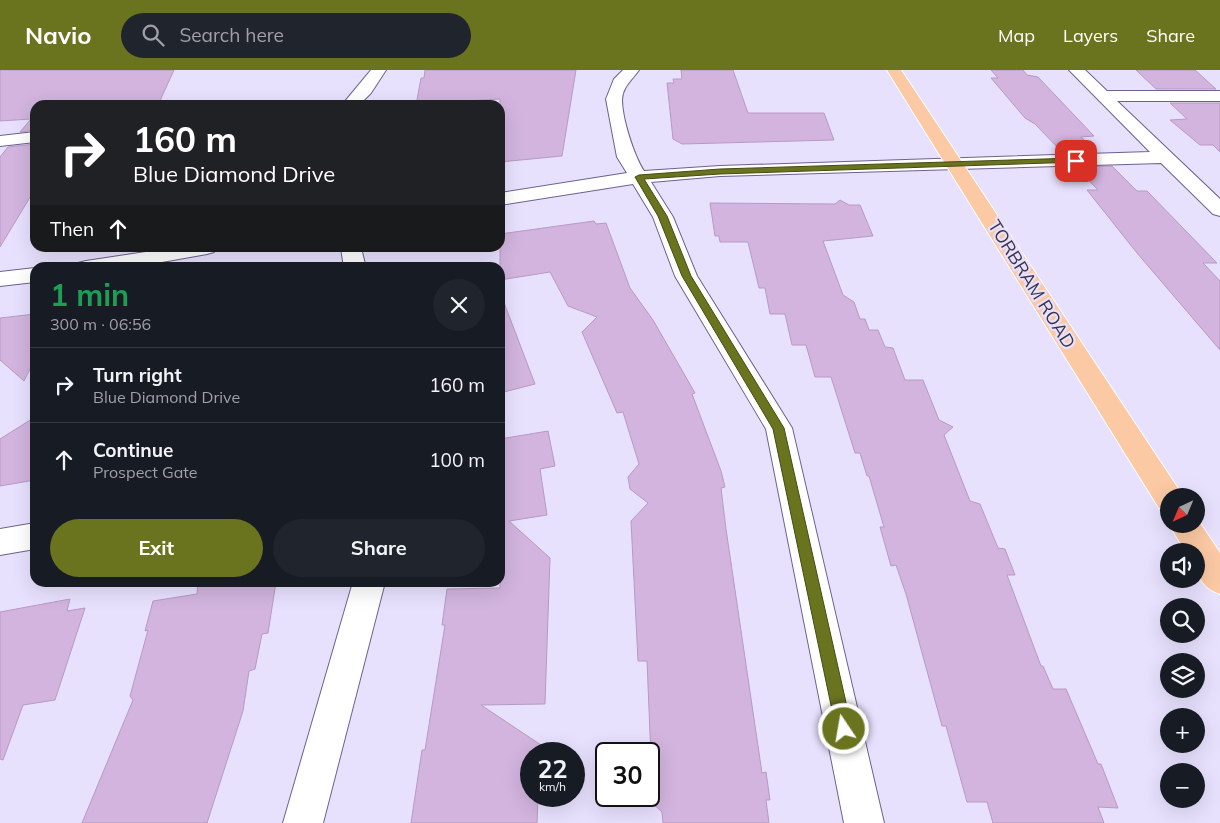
<!DOCTYPE html>
<html lang="en">
<head>
<meta charset="utf-8">
<style>
  :root { --surface:#171b24; --page:#20242c; --text:#f1f3f6; --muted:#9ea1a6; --line:#363941; --accent:#6a741f }
  body { margin:0; font-family:Mulish,sans-serif; background:var(--page); color:var(--text); height:100vh; display:flex; flex-direction:column; font-size:19px; white-space:nowrap }
  * { box-sizing:border-box; margin:0 }
  p { font-size:16px; color:var(--muted) }
  .icon { flex:none; width:28px; height:28px; fill:none; stroke:currentColor; stroke-width:2; stroke-linecap:round; stroke-linejoin:round }
  .map { position:relative; flex:1; overflow:hidden }
  .drawer { position:absolute; left:30px; top:192px; width:475px; height:325px; display:flex; flex-direction:column; background:var(--surface); border-radius:15px; box-shadow:0 5px 20px #0002 }
  .drawer>* { flex:none }
  .hud { position:absolute; left:30px; top:30px; width:475px; height:152px; border-radius:15px; box-shadow:0 5px 20px #0002; background:#202124; color:#fff; overflow:hidden }
  .needle { width:32px; rotate:224deg }
  .fabs { position:absolute; left:1160px; top:418px; display:grid; gap:10px }
  .fabs a { display:grid; place-items:center; width:45px; height:45px; border-radius:50%; background:var(--surface); box-shadow:0 5px 20px #0002; font-size:25px }
  .speed { position:absolute; left:520px; top:672px; display:flex; gap:10px; font-size:25px; font-weight:700; text-align:center }
  .speed>* { display:grid; place-content:center; width:65px; height:65px; border-radius:50%; background:var(--surface); box-shadow:0 5px 20px #0002; line-height:1 }
  .speed small { font-size:12px; font-weight:400 }
  .speed .limit { border:2px solid #111; border-radius:8px; background:#fff; color:#111 }
  .pin { position:absolute; display:grid; place-items:center; width:42px; height:42px; color:#fff; margin:-21px; border-radius:10px; box-shadow:0 2px 8px #0006 }
  .me { position:absolute; width:55px; margin:-28px; rotate:348deg; stroke-linejoin:round; filter:drop-shadow(0 0 4px #0008) }
  .turn { display:flex; align-items:center; gap:18px; height:105px; padding:0 20px; font-size:22px }
  .turn .icon { width:65px; height:65px; stroke-width:2.5 }
  .turn b { display:block; font-size:35px; line-height:42px }
  .then { display:flex; align-items:center; height:48px; padding:0 20px; background:#0003; gap:10px; font-size:19px }
  .round { display:grid; place-items:center; flex:none; width:52px; height:52px; border-radius:26px; background:var(--page) }
  .overview { display:flex; align-items:center; justify-content:space-between; height:85px; padding:0 20px }
  h1 { font-size:30px; font-weight:700; line-height:38px; color:#1e9e55 }
  .button { display:flex; gap:10px; margin-top:auto; padding:10px 20px }
  .button a { flex:1; height:58px; border-radius:30px; background:var(--accent); color:#fff; font-size:20px; font-weight:700; line-height:58px; text-align:center }
  .button a+a { background:var(--page); color:var(--text) }
  ul { padding:0; list-style:none }
  li { display:flex; align-items:center; gap:15px; height:75px; padding:0 20px; border-top:1px solid var(--line) }
  li div { flex:1 }
  li b { display:block; font-size:19px }
  li em { font-style:normal }
  header { display:flex; align-items:center; gap:30px; box-sizing:border-box; height:70px; padding:0 25px; background:var(--accent); color:#fff }
  header strong { font-size:24px }
  nav { display:flex; gap:28px; margin-inline-start:auto; font-size:18px }
  .search { width:350px; height:45px; background:var(--page); display:flex; align-items:center; gap:12px; box-sizing:border-box; padding:0 18px; border-radius:28px; color:var(--muted); font-size:19px }
  .map>svg:first-child { display:block }
</style>
</head>
<body>
<header>
<strong>Navio</strong>
<div class="search"><svg class="icon" aria-label="search" viewBox="0 0 24 24"><circle cx="10" cy="10" r="6"/><path d="M15 15l6 6"/></svg>Search here</div>
<nav><a>Map</a><a>Layers</a><a>Share</a></nav>
</header>
<div class="map">
<svg width="1220" height="753" viewBox="0 0 1220 753">
  <rect width="100%" height="100%" fill="#e8e1fe"/>
  <g fill="#d2b4de" stroke="#b79ac3">
    <path d="M0,0H174L158,35H35V60L20,62L31,49L0,51Z"/>
    <path d="M425,0H576L562,86L500,92V29L446,32V35H416L421,8H424Z"/>
    <path d="M681,0H733L748,43H824L834,70L682,74L673,69L667,13H674L673,9H682Z"/>
    <path d="M991,0H1023L1027,5L1038,7L1094,66L1081,67L1097,82L1063,83L1035,54L1025,48L991,8H998Z"/>
    <path d="M1136,0H1195L1216,19H1156Z"/>
    <path d="M1170,33H1220V82L1213,75H1200L1170,50L1187,49Z"/>
    <path d="M35,74V119L0,177V87L8,77Z"/>
    <path d="M1112,96L1137,121H1147L1217,193H1203L1220,211V280L1137,183L1087,120H1098L1076,97Z"/>
    <path d="M840,130L849,135H860L873,166L823,171L843,225L854,232L860,249H865L869,260H878L885,277L893,278L905,310H923L939,350L953,357L944,365L970,431L980,434L998,478L1005,479L1015,505H1007L1041,596H1043L1053,619H1066L1098,694H1101L1118,738L1098,737L1104,753H993L987,732H967L946,656H942L906,524L896,495L891,496L880,457H884L869,406H867L860,383H855L831,307H815L806,275H792L785,244H770L765,218H759L748,172H720L719,166H715L710,133L835,134Z"/>
    <path d="M594,151L596,154L606,153L630,218L653,250L695,323L692,324L721,401L725,417L721,418L726,459L762,703L766,702L770,730H766L769,753H663L662,742L649,730V688H651L647,591H638L631,451L648,433L630,419L628,407L639,394L623,342L617,343L582,262L597,247L568,236L550,202L500,210V164Z"/>
    <path d="M500,230H503L535,314L500,323Z"/>
    <path d="M35,244V289L24,311L0,290V248Z"/>
    <path d="M35,347V410L0,416V369Z"/>
    <path d="M548,361L555,396L540,399L547,445L509,451L550,488L545,634L481,635L541,675L540,684H531V726H538L537,753H411L422,680H425L445,555H442L447,519L500,518V369Z"/>
    <path d="M198,512H276L268,563L262,564L255,599L249,601L243,641L207,753H82L133,630L130,626L148,560L145,561L153,531L197,524Z"/>
    <path d="M70,529L67,541L85,538L55,630L23,635L3,690L0,689V542Z"/>
  </g>
  <g fill="none" stroke-linecap="round" stroke-linejoin="round">
    <g stroke="#6d628c" stroke-width="2">
      <g id="minor">
        <path d="M371,0H386L371,23L359,35H342Z"/>
        <path d="M623,0H639C633,9 622,17 622,30C622,48 634,86 644,101L720,96L1150,82L1069,0H1085L1107,21H1220V31H1117L1220,129V146L1213,144L1161,93L720,106L651,112L673,147L697,206L792,358L884,753H844L766,359L675,206L653,147L633,114L500,135V123L627,103L617,87L606,29L614,9Z"/>
        <path d="M35,62V72L0,76V66Z"/>
        <path d="M172,178H217L214,182L207,184L128,198H76L78,193L86,191Z"/>
        <path d="M341,178H361L366,198H344Z"/>
        <path d="M35,198V212L0,216V202Z"/>
        <path d="M35,453V479L0,485V459Z"/>
        <path d="M353,512H385L323,753H283Z"/>
      </g>
    </g>
    <g stroke="#fff" stroke-width="2">
      <g id="major">
        <path d="M887,0H901L1179,420L1182,426H1169V441L1159,438Z"/>
        <path d="M1196,447L1220,483V524C1199,517 1196,502 1196,481H1185L1169,454H1196Z"/>
      </g>
    </g>
    <use href="#minor" fill="#fff" fill-rule="evenodd"/>
    <use href="#major" fill="#fbc9a4" fill-rule="evenodd"/>
  </g>
  <path fill="#6a741f" stroke="#454b14" d="M1076,88L1079,89V92L720,104L644,109L667,146L691,206L784,358L852,659L849,665L844,667L839,665L836,659L773,359L682,206L658,146L635,107L639,105L720,99Z"/>
  <g text-anchor="middle" dominant-baseline="central" stroke-width="4.5" stroke-linejoin="round" paint-order="stroke">
    <g font-size="18" fill="#3a3548" stroke="#e8e1fe">
      <text transform="translate(1032 214) rotate(58)">TORBRAM ROAD</text>
    </g>
  </g>
</svg>
<div class="fabs">
<a><svg class="needle" viewBox="-14 -14 28 28"><path d="M0-13l5 13h-10z" fill="#e53935"/><path d="M0 13l5-13h-10z" fill="#9ea1a6"/></svg></a>
<a><svg class="icon" aria-label="sound" viewBox="0 0 24 24"><path d="M4 9h4l5-4v14l-5-4H4zM17 9q2 3 0 6"/></svg></a>
<a><svg class="icon" aria-label="search" viewBox="0 0 24 24"><circle cx="10" cy="10" r="6"/><path d="M15 15l6 6"/></svg></a>
<a><svg class="icon" aria-label="layers" viewBox="0 0 24 24"><path d="M12 4l9 5-9 5-9-5zM3 14l9 5 9-5"/></svg></a>
<a>+</a>
<a>−</a>
</div>
<div class="speed"><div>22<small>km/h</small></div><div class="limit">30</div></div>
<div class="pin" style="left:1076px;top:91px;background:#d93025"><svg class="icon" aria-label="arrive" viewBox="0 0 24 24"><path d="M6 21V4h12l-3 4 3 4H6"/></svg></div>
<svg class="me" style="left:844px;top:659px" viewBox="-20 -20 40 40"><circle r="17" fill="#6a741f" stroke="#fff" stroke-width="3"/><path d="M0-11L8 9 0 5-8 9z" fill="#fff"/></svg>
<div class="hud">
<div class="turn"><svg class="icon" aria-label="right" viewBox="0 0 24 24"><path d="M7 20v-9h11M14 6l5 5-5 5"/></svg><div><b>160 m</b>Blue Diamond Drive</div></div>
<div class="then">Then<svg class="icon" aria-label="ahead" viewBox="0 0 24 24"><path d="M12 20V5M6 11l6-6 6 6"/></svg></div>
</div>
<section class="drawer">
<div class="overview"><div><h1>1 min</h1><p>300 m · 06:56</p></div><a class="round"><svg class="icon" aria-label="close" viewBox="0 0 24 24"><path d="M6 6l12 12M18 6L6 18"/></svg></a></div>
<ul>
<li><svg class="icon" aria-label="right" viewBox="0 0 24 24"><path d="M7 20v-9h11M14 6l5 5-5 5"/></svg><div><b>Turn right</b><p>Blue Diamond Drive</p></div><em>160 m</em></li>
<li><svg class="icon" aria-label="ahead" viewBox="0 0 24 24"><path d="M12 20V5M6 11l6-6 6 6"/></svg><div><b>Continue</b><p>Prospect Gate</p></div><em>100 m</em></li>
</ul>
<div class="button"><a>Exit</a><a>Share</a></div>
</section>
</div>
</body>
</html>
